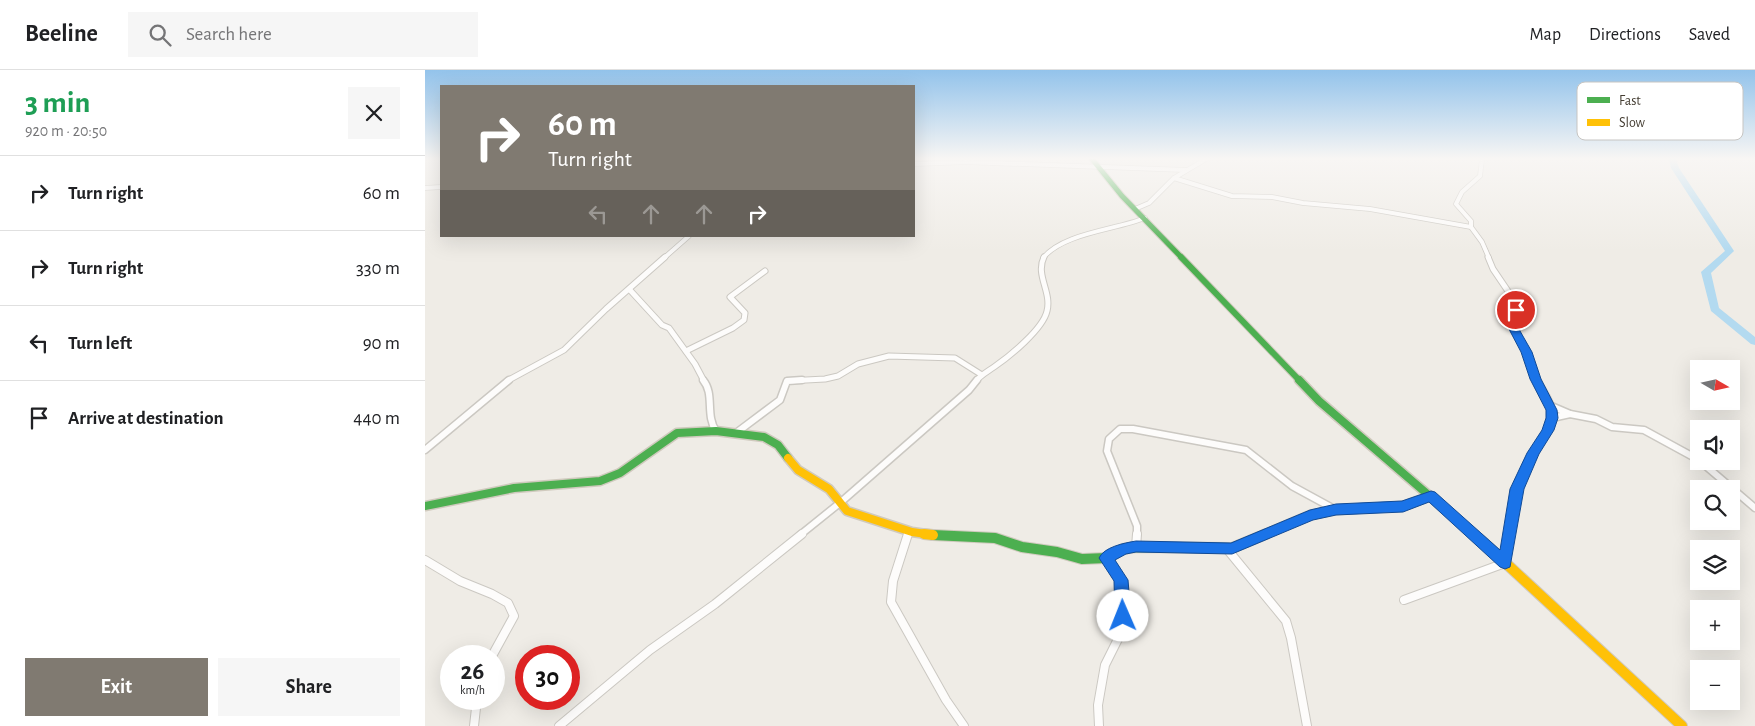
<!DOCTYPE html>
<html lang="en">
<head>
<meta charset="utf-8">
<style>
  :root { --surface:#fff; --page:#f6f6f6; --text:#202124; --muted:#757577; --line:#e0e0e0; --accent:#807a71 }
  body { margin:0; font-family:"Alegreya Sans",sans-serif; background:var(--page); color:var(--text); height:100vh; display:flex; flex-direction:column; font-size:19px; white-space:nowrap }
  * { box-sizing:border-box; margin:0 }
  p { font-size:16px; color:var(--muted) }
  .icon { flex:none; width:28px; height:28px; fill:none; stroke:currentColor; stroke-width:2; stroke-linecap:round; stroke-linejoin:round }
  .map { position:relative; flex:1; overflow:hidden }
  .drawer { display:flex; flex-direction:column; background:var(--surface); width:425px }
  .drawer>* { flex:none }
  .top-card { position:absolute; left:15px; top:15px; width:475px; height:152px; border-radius:0px; box-shadow:0 5px 20px #0002; background:#807a71; color:#fff; overflow:hidden }
  .needle { width:32px; rotate:99deg }
  .buttons { position:absolute; left:1265px; top:290px; display:grid; gap:10px }
  .buttons a { display:grid; place-items:center; width:50px; height:50px; border-radius:0px; background:var(--surface); box-shadow:0 5px 20px #0002; font-size:25px }
  .speed { position:absolute; left:15px; top:575px; display:flex; gap:10px; font-size:25px; font-weight:700; text-align:center }
  .speed>* { display:grid; place-content:center; width:65px; height:65px; border-radius:50%; background:var(--surface); box-shadow:0 5px 20px #0002; line-height:1 }
  .speed small { font-size:12px; font-weight:400 }
  .speed .limit { border:8px solid #d22; background:#fff; color:#111 }
  .pin { position:absolute; display:grid; place-items:center; width:42px; height:42px; color:#fff; margin:-21px; border:2px solid #fff; border-radius:50%; box-shadow:0 1px 5px #0007 }
  .me { position:absolute; width:55px; margin:-28px; rotate:359deg; stroke-linejoin:round; filter:drop-shadow(0 0 4px #0008) }
  .turn { display:flex; align-items:center; gap:18px; height:105px; padding:0 25px; font-size:22px }
  .turn .icon { width:65px; height:65px; stroke-width:2.5 }
  .turn b { display:block; font-size:35px; line-height:42px }
  .lanes { display:flex; align-items:center; height:48px; padding:0 25px; background:#0003; justify-content:center; gap:25px; direction:ltr }
  .lanes .off { opacity:.35 }
  .round { display:grid; place-items:center; flex:none; width:52px; height:52px; border-radius:0px; background:var(--page) }
  .overview { display:flex; align-items:center; justify-content:space-between; height:85px; padding:0 25px }
  h1 { font-size:30px; font-weight:700; line-height:38px; color:#1e9e55 }
  .primary-button { display:flex; gap:10px; margin-top:auto; padding:10px 25px }
  .primary-button a { flex:1; height:58px; border-radius:0px; background:var(--accent); color:#fff; font-size:20px; font-weight:700; line-height:58px; text-align:center }
  .primary-button a+a { background:var(--page); color:var(--text) }
  ul { padding:0; list-style:none }
  li { display:flex; align-items:center; gap:15px; height:75px; padding:0 25px; border-top:1px solid var(--line) }
  li div { flex:1 }
  li b { display:block; font-size:19px }
  li em { font-style:normal }
  header { display:flex; align-items:center; gap:30px; box-sizing:border-box; height:70px; padding:0 25px; background:var(--surface); border-bottom:1px solid var(--line) }
  header strong { font-size:24px }
  nav { display:flex; gap:28px; margin-inline-start:auto; font-size:18px }
  .search { width:350px; height:45px; background:var(--page); display:flex; align-items:center; gap:12px; box-sizing:border-box; padding:0 18px; border-radius:0px; color:var(--muted); font-size:19px }
  main { display:flex; flex:1; min-height:0 }
  .map>svg:first-child { display:block }
</style>
</head>
<body>
<header>
<strong>Beeline</strong>
<div class="search"><svg class="icon" aria-label="search" viewBox="0 0 24 24"><circle cx="10" cy="10" r="6"/><path d="M15 15l6 6"/></svg>Search here</div>
<nav><a>Map</a><a>Directions</a><a>Saved</a></nav>
</header>
<main>
<section class="drawer">
<div class="overview"><div><h1>3 min</h1><p>920 m · 20:50</p></div><a class="round"><svg class="icon" aria-label="close" viewBox="0 0 24 24"><path d="M6 6l12 12M18 6L6 18"/></svg></a></div>
<ul>
<li><svg class="icon" aria-label="right" viewBox="0 0 24 24"><path d="M7 20v-9h11M14 6l5 5-5 5"/></svg><div><b>Turn right</b></div><em>60 m</em></li>
<li><svg class="icon" aria-label="right" viewBox="0 0 24 24"><path d="M7 20v-9h11M14 6l5 5-5 5"/></svg><div><b>Turn right</b></div><em>330 m</em></li>
<li><svg class="icon" aria-label="left" viewBox="0 0 24 24"><path d="M17 20v-9H6M10 6l-5 5 5 5"/></svg><div><b>Turn left</b></div><em>90 m</em></li>
<li><svg class="icon" aria-label="arrive" viewBox="0 0 24 24"><path d="M6 21V4h12l-3 4 3 4H6"/></svg><div><b>Arrive at destination</b></div><em>440 m</em></li>
</ul>
<div class="primary-button"><a>Exit</a><a>Share</a></div>
</section>
<div class="map">
<svg width="1330" height="656" viewBox="0 0 1330 656">
  <rect width="100%" height="100%" fill="#efece6"/>
  <g fill="none" stroke-linecap="round" stroke-linejoin="round">
    <path fill="#b3daf0" fill-rule="evenodd" d="M1244,89H1251L1254,98L1309,181L1286,203L1294,238L1330,267V275L1326,274L1286,241L1276,202L1300,181L1246,98Z"/>
    <g stroke="#cbc8c2" stroke-width="5.5">
      <g id="street-far3">
        <path d="M1057,89L1055,106L1037,122L1031,134L1046,151V157L1057,172L1064,188"/>
        <path d="M489,94L541,92L761,100"/>
        <path d="M749,108L807,126L847,127L878,133L945,139L1046,157"/>
        <path d="M0,118L16,117"/>
        <path d="M710,139L724,133L749,108L781,89"/>
        <path d="M239,188L264,166"/>
        <path d="M618,188C638,163 690,160 720,148"/>
      </g>
    </g>
    <g stroke="#cbc8c2" stroke-width="7">
      <g id="street-far2">
        <path d="M1063,187L1068,199L1091,233L1090,261L1102,282L1112,311"/>
        <path d="M204,219L237,255L244,258L270,294L279,311"/>
        <path d="M261,281L308,258L319,250L320,243L305,227L340,201"/>
        <path d="M82,311L139,280L181,239L240,187"/>
        <path d="M362,311L400,309L413,306L433,294L464,286L530,288L557,305"/>
        <path d="M551,311C556,305 562,302 569,297C585,286 618,259 622,241C627,222 610,205 619,187"/>
      </g>
    </g>
    <g stroke="#cbc8c2" stroke-width="9">
      <g id="street-far1">
        <path d="M278,310C290,324 280,345 291,361"/>
        <path d="M1124,335L1145,344L1171,349L1187,357L1219,360L1274,390"/>
        <path d="M1127,348L1145,344"/>
        <path d="M311,363L355,330L362,311L377,310"/>
        <path d="M0,380L84,310"/>
        <path d="M1275,391L1330,438"/>
        <path d="M375,465L416,432L544,320L552,310"/>
        <path d="M483,465L484,461"/>
        <path d="M712,465V456L682,381L684,369L695,359H708L821,380L867,416L911,440"/>
        <path d="M1085,465C1089,435 1093,410 1108,383C1115,370 1129,358 1127,342C1126,331 1116,319 1112,310"/>
      </g>
    </g>
    <g stroke="#cbc8c2" stroke-width="10">
      <g id="street">
        <path d="M483,464L468,511L466,532L521,630L539,656"/>
        <path d="M711,477L712,464"/>
        <path d="M802,479L861,551L866,568L882,656"/>
        <path d="M0,490L35,511L67,524L83,533L89,546L67,586"/>
        <path d="M979,530L1080,493L1085,464"/>
        <path d="M49,656L52,629"/>
        <path d="M134,656L225,580L290,534L377,464"/>
        <path d="M674,656L673,635L680,595L695,565L699,535L696,510L681,488"/>
      </g>
    </g>
    <g stroke="#d0cabe" stroke-width="7">
      <path id="fast-far3" d="M667,89L697,126L757,188"/>
    </g>
    <g stroke="#d0cabe" stroke-width="8">
      <path id="fast-far2" d="M756,187L875,311"/>
    </g>
    <g stroke="#d0cabe" stroke-width="11">
      <g id="fast-far1">
        <path d="M874,310L894,331L1050,465"/>
        <path d="M0,436L89,418L175,411L195,403L252,363L291,361L339,367L353,375L363,388"/>
        <path d="M838,465L885,445L911,440L978,436L1006,426"/>
      </g>
    </g>
    <g stroke="#d0cabe" stroke-width="12">
      <g id="fast">
        <path d="M1048,464L1059,473"/>
        <path d="M508,465L570,468L597,477L632,482L657,489L681,488L698,479L711,477L807,478L841,464"/>
      </g>
    </g>
    <g stroke="#d0cabe" stroke-width="11">
      <path id="slow-far1" d="M363,388L373,400L404,419L422,441L487,462L508,465"/>
    </g>
    <g stroke="#d0cabe" stroke-width="12">
      <g id="slow">
        <path d="M499,464L508,465"/>
        <path d="M1059,473L1257,656"/>
      </g>
    </g>
    <use href="#street-far3" stroke="#fdfcfb" stroke-width="4"/>
    <use href="#street-far2" stroke="#fdfcfb" stroke-width="5"/>
    <use href="#street-far1" stroke="#fdfcfb" stroke-width="6"/>
    <use href="#street" stroke="#fdfcfb" stroke-width="8"/>
    <use href="#fast-far3" stroke="#4caf50" stroke-width="5"/>
    <use href="#fast-far2" stroke="#4caf50" stroke-width="6"/>
    <use href="#fast-far1" stroke="#4caf50" stroke-width="8"/>
    <use href="#fast" stroke="#4caf50" stroke-width="10"/>
    <use href="#slow-far1" stroke="#ffc107" stroke-width="8"/>
    <use href="#slow" stroke="#ffc107" stroke-width="10"/>
  </g>
  <linearGradient id="sky" x2="0" y2="1"><stop stop-color="#93c3eb"/><stop offset="0.49" stop-color="#f8f6f4"/><stop offset="1" stop-color="#f8f6f4" stop-opacity="0"/></linearGradient>
  <rect width="1330" height="181" fill="url(#sky)"/>
  <path fill="#1a73e8" stroke="#114b97" d="M1091,237L1096,240L1094,256L1095,261L1107,282L1116,309L1132,340L1133,348L1129,360L1114,384L1099,419L1085,497L1080,499L1075,497L1004,432L978,442L911,445L888,450L807,484L711,482L701,484L690,490L703,510L706,546L704,551L698,553L693,551L690,546L689,511L674,488C679,477 699,473 711,471L806,473L885,440L911,434L977,431L1006,421L1010,422L1075,480L1085,419L1102,383L1117,360L1121,348V340L1105,309L1096,282L1085,261L1083,256L1086,240Z"/>
  <rect x="1152" y="12" width="166" height="58" rx="8" fill="#fff" stroke="#c7c5c2" stroke-width="1"/>
  <rect x="1162" y="27" width="23" height="6" fill="#4caf50"/>
  <rect x="1162" y="49" width="23" height="7" fill="#ffc107"/>
  <g font-size="14" fill="#443d32">
    <text x="1194" y="35">Fast</text>
    <text x="1194" y="57">Slow</text>
  </g>
</svg>
<div class="buttons">
<a><svg class="needle" viewBox="-14 -14 28 28"><path d="M0-13l5 13h-10z" fill="#e53935"/><path d="M0 13l5-13h-10z" fill="#757577"/></svg></a>
<a><svg class="icon" aria-label="sound" viewBox="0 0 24 24"><path d="M4 9h4l5-4v14l-5-4H4zM17 9q2 3 0 6"/></svg></a>
<a><svg class="icon" aria-label="search" viewBox="0 0 24 24"><circle cx="10" cy="10" r="6"/><path d="M15 15l6 6"/></svg></a>
<a><svg class="icon" aria-label="layers" viewBox="0 0 24 24"><path d="M12 4l9 5-9 5-9-5zM3 14l9 5 9-5"/></svg></a>
<a>+</a>
<a>−</a>
</div>
<div class="speed"><div>26<small>km/h</small></div><div class="limit">30</div></div>
<div class="pin" style="left:1091px;top:240px;background:#d93025"><svg class="icon" aria-label="arrive" viewBox="0 0 24 24"><path d="M6 21V4h12l-3 4 3 4H6"/></svg></div>
<svg class="me" style="left:698px;top:546px" viewBox="-20 -20 40 40"><circle r="19" fill="#fff"/><path d="M0-13L10 11 0 6-10 11z" fill="#1a73e8"/></svg>
<div class="top-card">
<div class="turn"><svg class="icon" aria-label="right" viewBox="0 0 24 24"><path d="M7 20v-9h11M14 6l5 5-5 5"/></svg><div><b>60 m</b>Turn right</div></div>
<div class="lanes"><svg class="icon off" aria-label="left" viewBox="0 0 24 24"><path d="M17 20v-9H6M10 6l-5 5 5 5"/></svg><svg class="icon off" aria-label="ahead" viewBox="0 0 24 24"><path d="M12 20V5M6 11l6-6 6 6"/></svg><svg class="icon off" aria-label="ahead" viewBox="0 0 24 24"><path d="M12 20V5M6 11l6-6 6 6"/></svg><svg class="icon" aria-label="right" viewBox="0 0 24 24"><path d="M7 20v-9h11M14 6l5 5-5 5"/></svg></div>
</div>
</div>
</main>
</body>
</html>
